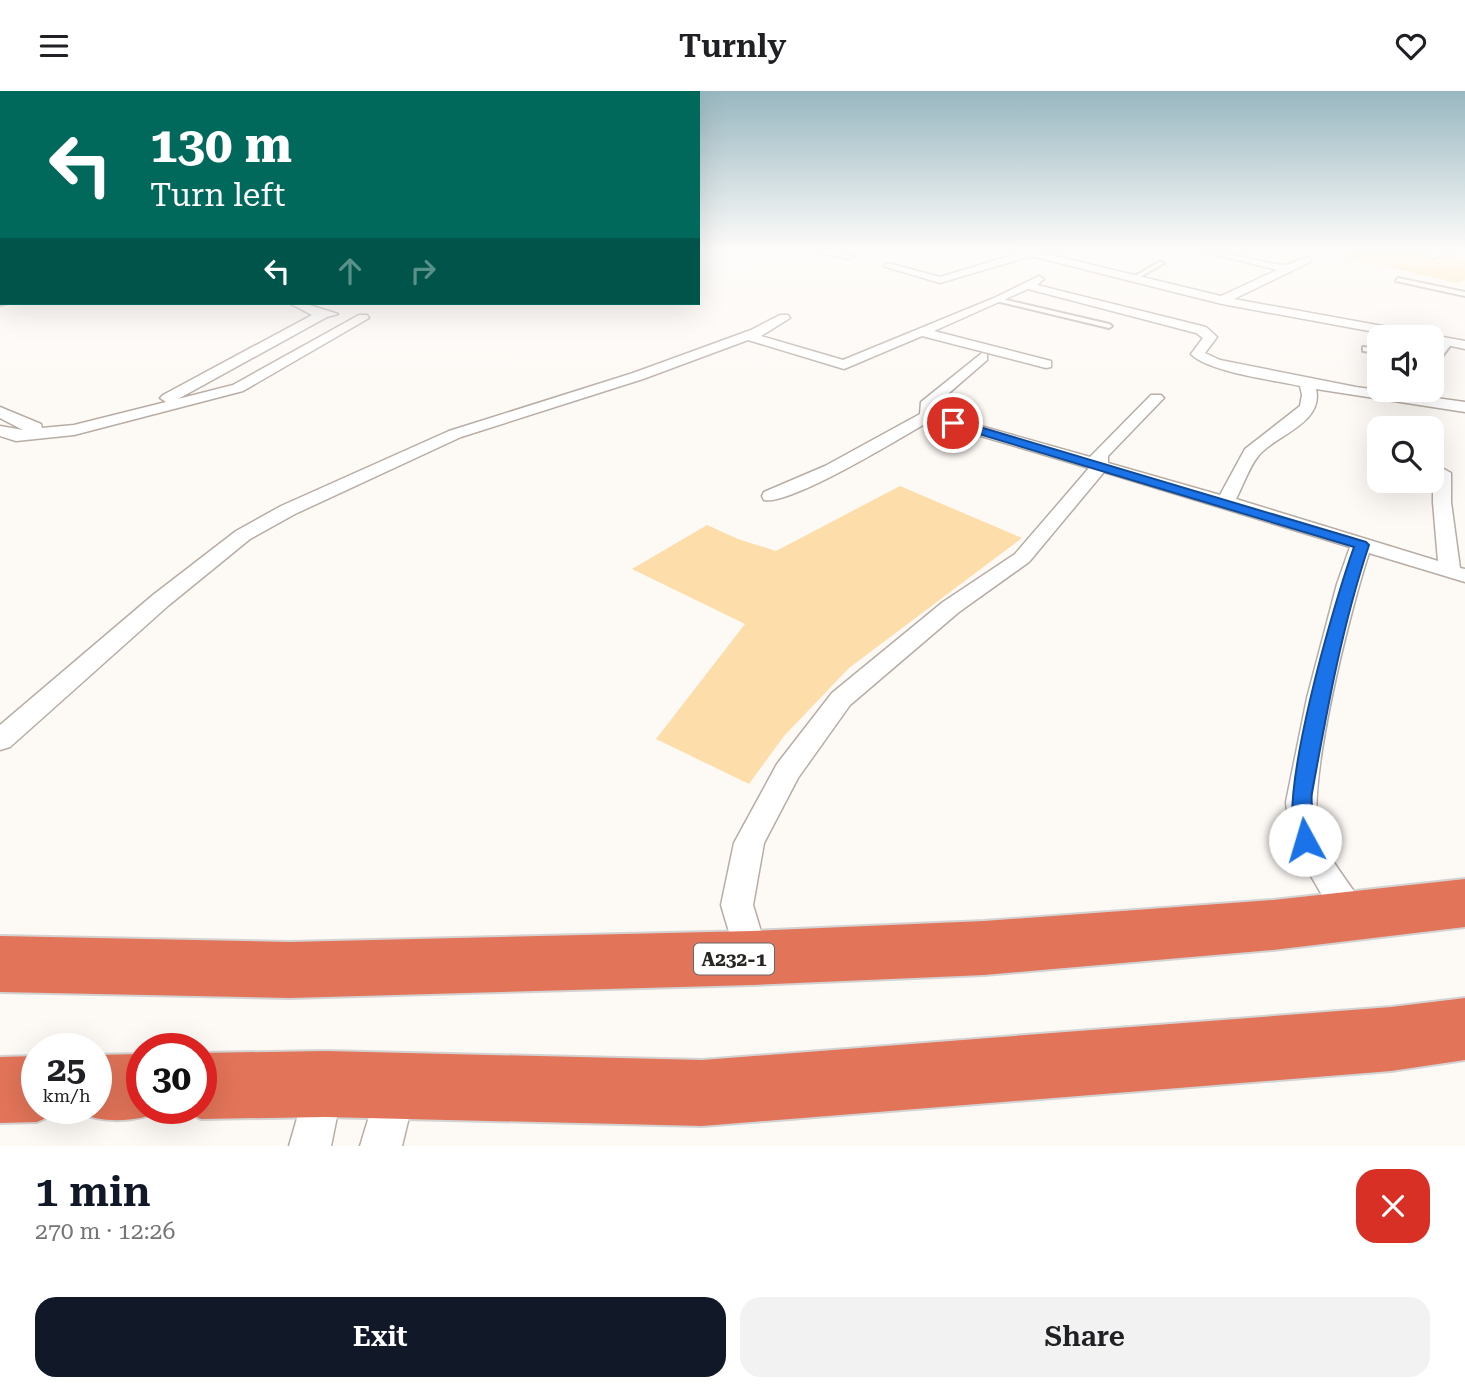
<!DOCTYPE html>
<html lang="en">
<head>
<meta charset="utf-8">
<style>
  :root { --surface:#fff; --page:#f2f2f2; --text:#202124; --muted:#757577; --accent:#111827 }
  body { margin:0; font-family:"Roboto Serif",serif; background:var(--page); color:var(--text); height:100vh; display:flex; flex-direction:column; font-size:26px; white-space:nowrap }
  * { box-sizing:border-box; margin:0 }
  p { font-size:23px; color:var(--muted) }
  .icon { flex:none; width:38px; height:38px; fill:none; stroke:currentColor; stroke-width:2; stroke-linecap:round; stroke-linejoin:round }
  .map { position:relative; height:1055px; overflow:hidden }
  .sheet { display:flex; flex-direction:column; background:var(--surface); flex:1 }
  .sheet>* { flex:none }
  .banner { position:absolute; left:0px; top:0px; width:700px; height:214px; box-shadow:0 7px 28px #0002; background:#00695c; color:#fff; overflow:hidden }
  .tools { position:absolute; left:1367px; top:234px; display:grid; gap:14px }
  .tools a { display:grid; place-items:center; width:77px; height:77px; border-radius:14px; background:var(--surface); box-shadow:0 7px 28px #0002; font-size:35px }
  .speed { position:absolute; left:21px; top:942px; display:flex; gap:14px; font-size:35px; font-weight:700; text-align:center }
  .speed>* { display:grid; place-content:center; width:91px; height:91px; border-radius:50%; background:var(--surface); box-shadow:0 7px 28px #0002; line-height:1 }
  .speed small { font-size:18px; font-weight:400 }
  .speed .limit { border:10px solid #d22; background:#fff; color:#111 }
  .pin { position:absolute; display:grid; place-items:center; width:60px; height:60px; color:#fff; margin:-30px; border:4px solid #fff; border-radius:50%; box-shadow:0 2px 7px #0007 }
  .me { position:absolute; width:77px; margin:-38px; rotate:354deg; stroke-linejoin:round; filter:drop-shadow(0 0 5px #0008) }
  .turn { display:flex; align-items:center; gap:24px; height:147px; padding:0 35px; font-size:32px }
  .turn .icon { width:91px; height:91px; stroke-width:2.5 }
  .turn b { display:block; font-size:49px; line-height:60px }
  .lanes { display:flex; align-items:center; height:66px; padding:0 35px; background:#0003; justify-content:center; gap:35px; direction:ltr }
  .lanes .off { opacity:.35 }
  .round { display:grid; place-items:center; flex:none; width:74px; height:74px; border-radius:21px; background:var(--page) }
  .summary { display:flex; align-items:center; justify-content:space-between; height:119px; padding:0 35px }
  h1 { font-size:42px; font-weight:600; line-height:52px; color:var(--accent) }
  .cta { display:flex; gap:14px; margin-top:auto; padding:14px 35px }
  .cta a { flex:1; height:80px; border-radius:21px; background:var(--accent); color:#fff; font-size:28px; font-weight:600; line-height:80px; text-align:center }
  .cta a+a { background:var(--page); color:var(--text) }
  header { display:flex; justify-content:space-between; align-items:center; height:91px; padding:0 35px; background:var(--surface); font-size:32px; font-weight:600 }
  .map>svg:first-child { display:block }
</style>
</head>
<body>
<header><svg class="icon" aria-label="menu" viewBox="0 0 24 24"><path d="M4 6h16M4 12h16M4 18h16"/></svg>Turnly<svg class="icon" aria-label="heart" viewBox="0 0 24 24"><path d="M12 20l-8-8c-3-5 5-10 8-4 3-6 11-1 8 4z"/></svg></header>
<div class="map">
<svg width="1465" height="1055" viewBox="0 0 1465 1055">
  <rect width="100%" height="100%" fill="#fdf9f5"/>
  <g fill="#fddeab">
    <path d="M1348,158H1416L1430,161L1425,166L1432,170L1448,165L1465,168V189L1456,192L1347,166Z"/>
    <path d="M900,395L1022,447L849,577L784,645L749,693L656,648L745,533L632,478L707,434L738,448L776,460Z"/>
  </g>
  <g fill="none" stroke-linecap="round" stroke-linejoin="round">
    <g stroke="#b8ada5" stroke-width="4">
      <g id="lane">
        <path d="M1159,171L1164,172L1135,189L1130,188Z"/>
        <path d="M1398,187L1465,201V205L1396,190Z"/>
        <path d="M998,207L1109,233L1112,235L1109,237L996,210Z"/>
        <path d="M1446,249L1453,251L1443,264L1432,266V262L1437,260Z"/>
        <path d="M1363,256L1379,258V262L1363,260Z"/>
      </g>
    </g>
    <g stroke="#b8ada5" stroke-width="3">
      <g id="street">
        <path d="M810,158H831L854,165L849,168Z"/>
        <path d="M1008,158L1031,159L1221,205L1277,179L1194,158C1225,158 1253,171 1283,174C1293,174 1300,166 1310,167V171L1234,208L1465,250V258L1432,251V247H1407L1222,213L1031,165L940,192L883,175L888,172L940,186L1019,162Z"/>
        <path d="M1443,158H1458L1433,168L1428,165Z"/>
        <path d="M1039,185L1044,188L1037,194L1206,236L1217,246L1205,262L1220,269L1356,296L1465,311V321L1316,298C1324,332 1276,344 1259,364C1249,376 1243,395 1236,408L1438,470L1433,411V382L1442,377L1451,382V411L1460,477L1465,478V491L1369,462C1352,513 1303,701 1320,747C1327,765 1352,796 1364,815L1369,825L1364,835L1352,840L1340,835L1290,749L1286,711L1307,607L1337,493L1350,456L1104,381L1029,471L959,521L850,614L798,687L764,752L753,814L769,867L764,878L752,883L740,878L721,814L734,752L777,673L832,602L943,511L1015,463L1089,377L930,330C902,346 790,415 764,409L762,405L764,401L825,375L920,323L921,311L982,262L987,263V269L934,315L935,322L1090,366L1151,304H1161L1164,307L1161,310L1108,365V372L1220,404L1245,358L1300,315L1302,304L1300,295C1274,289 1208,281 1191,263L1203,247L1196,242L1028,198L934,240L1051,270V276L1046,277L922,245L844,278L748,249L643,288L461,346L295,423L250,448L169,514L10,656L0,659V634L153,504L236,440L281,415L449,340L633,282L751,239L780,224H788L790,227L761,245L843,269L994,207Z"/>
        <path d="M289,212H303L338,223L327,226L178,308L233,294L359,224H367L369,227L243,300L74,344L16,350L0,345V335L23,339L0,327V316L41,333L42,337L74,334L166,311L160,307L163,304L312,224Z"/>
        <path d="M324,977L338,982L343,996L331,1055H289L310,982Z"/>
        <path d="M396,977L410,983L416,997L402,1055H360L382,983Z"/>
      </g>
    </g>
    <g stroke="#b8ada5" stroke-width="4">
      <path id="secondary" d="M0,203L2,212H8L0,214Z"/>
    </g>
    <g stroke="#d4d3d3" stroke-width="4">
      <g id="highway">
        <path d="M1465,788V836L1273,859L984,884L752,894L290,907L0,901V845L290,851L752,840L984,830L1273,809Z"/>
        <path d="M1465,907V969L1391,980L702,1035L325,1026L201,1028L177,1017H201V962L325,960L702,969L1391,916Z"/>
        <path d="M142,963V1017H166L165,1019C134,1032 104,1033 73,1020L71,1017H96V964Z"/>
        <path d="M37,965V1017H62L60,1021L37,1031L0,1032V966Z"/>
      </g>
    </g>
    <use href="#lane" fill="#fff" fill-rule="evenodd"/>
    <use href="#street" fill="#fff" fill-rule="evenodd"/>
    <use href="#secondary" fill="#f6d5cd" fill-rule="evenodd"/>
    <use href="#highway" fill="#e27459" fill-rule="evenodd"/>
  </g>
  <linearGradient id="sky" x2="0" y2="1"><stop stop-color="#98b7c0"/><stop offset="0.52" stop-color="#fefcfa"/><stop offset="1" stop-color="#fefcfa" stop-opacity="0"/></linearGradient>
  <rect width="1465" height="306" fill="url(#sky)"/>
  <path fill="#1a73e8" stroke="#114b97" stroke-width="2" d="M953,328L1366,451L1369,454C1342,535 1327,619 1312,702C1309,719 1320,740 1313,756L1305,758L1297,756C1275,710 1335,509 1354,456L949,334V329Z"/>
  <g text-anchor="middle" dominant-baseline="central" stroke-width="7" stroke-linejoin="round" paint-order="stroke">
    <rect fill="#fff" stroke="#6a6664" stroke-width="2" x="694" y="852.5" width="80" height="31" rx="5"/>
    <g font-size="19" font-weight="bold" fill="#2a2522">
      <text x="734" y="868">A232-1</text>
    </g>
  </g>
</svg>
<div class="tools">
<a><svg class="icon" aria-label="sound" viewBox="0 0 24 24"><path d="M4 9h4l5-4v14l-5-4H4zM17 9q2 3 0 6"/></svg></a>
<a><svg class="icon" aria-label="search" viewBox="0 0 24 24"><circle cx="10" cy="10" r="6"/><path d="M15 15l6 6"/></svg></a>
</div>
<div class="speed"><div>25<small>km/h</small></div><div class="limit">30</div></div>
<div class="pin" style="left:953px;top:332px;background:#d93025"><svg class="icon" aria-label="arrive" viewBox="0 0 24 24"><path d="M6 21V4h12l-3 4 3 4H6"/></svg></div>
<svg class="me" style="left:1305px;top:749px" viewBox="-20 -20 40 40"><circle r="19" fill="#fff"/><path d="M0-13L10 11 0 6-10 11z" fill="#1a73e8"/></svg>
<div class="banner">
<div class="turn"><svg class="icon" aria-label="left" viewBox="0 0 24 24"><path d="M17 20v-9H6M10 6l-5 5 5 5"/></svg><div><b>130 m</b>Turn left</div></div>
<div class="lanes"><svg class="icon" aria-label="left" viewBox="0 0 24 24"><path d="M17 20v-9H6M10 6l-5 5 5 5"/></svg><svg class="icon off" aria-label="ahead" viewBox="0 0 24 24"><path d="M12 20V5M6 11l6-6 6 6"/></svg><svg class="icon off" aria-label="right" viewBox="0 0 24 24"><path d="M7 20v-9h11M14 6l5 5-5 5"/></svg></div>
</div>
</div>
<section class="sheet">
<div class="summary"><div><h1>1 min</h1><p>270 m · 12:26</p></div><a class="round" style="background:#d93025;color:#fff"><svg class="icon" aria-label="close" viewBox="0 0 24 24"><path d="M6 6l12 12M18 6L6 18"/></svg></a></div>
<div class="cta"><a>Exit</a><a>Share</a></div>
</section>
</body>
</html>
